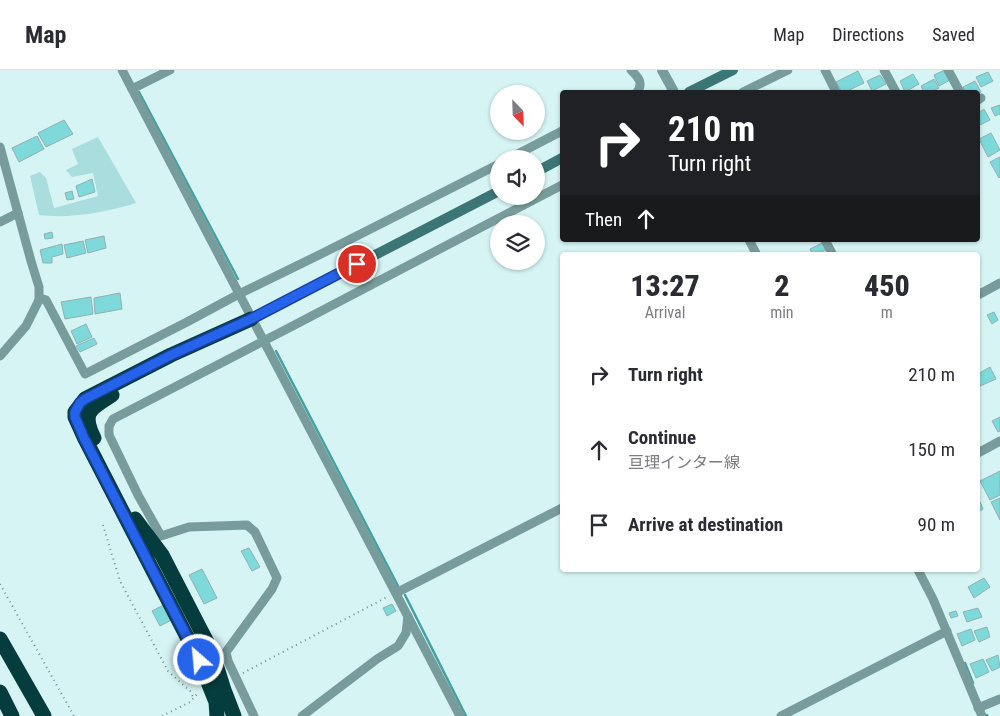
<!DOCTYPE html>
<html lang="en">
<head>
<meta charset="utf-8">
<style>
  :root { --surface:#fff; --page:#f2f2f3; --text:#2b2b33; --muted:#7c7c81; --line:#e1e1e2 }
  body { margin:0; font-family:"Roboto Condensed","Noto Sans JP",sans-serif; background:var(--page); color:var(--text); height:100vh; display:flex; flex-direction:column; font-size:19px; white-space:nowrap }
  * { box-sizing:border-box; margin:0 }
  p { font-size:16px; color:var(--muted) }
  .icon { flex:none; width:28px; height:28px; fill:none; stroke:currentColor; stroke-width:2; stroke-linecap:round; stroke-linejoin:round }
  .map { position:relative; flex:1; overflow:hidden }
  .side { position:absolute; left:560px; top:182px; width:420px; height:320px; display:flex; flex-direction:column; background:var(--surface); border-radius:5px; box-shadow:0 1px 4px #0004 }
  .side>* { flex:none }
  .guide { position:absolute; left:560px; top:20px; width:420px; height:152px; border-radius:5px; box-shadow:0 1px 4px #0004; background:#202124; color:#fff; overflow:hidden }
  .needle { width:32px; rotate:157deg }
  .buttons { position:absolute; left:490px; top:15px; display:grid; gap:10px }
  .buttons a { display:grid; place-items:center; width:55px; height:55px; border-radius:50%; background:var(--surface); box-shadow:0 1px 4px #0004; font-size:25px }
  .pin { position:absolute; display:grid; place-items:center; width:42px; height:42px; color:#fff; margin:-21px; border:2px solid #fff; border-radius:50%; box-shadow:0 1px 5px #0007 }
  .me { position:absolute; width:55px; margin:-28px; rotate:333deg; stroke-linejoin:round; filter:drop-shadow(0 0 4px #0008) }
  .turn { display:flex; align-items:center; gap:18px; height:105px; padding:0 25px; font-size:22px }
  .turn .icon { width:65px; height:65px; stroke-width:2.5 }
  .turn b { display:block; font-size:35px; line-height:42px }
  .then { display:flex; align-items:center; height:48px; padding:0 25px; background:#0003; gap:10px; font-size:19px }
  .eta { display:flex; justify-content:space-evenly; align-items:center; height:85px; text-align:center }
  .eta b { font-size:30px; font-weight:800; line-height:35px }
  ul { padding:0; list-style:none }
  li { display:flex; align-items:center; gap:15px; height:75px; padding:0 25px }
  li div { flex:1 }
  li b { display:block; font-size:19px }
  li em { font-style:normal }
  header { display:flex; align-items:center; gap:30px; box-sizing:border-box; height:70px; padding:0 25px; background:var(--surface); border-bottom:1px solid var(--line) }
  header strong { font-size:24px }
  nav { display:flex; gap:28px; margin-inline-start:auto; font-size:18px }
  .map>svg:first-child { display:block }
</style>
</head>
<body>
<header>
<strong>Map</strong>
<nav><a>Map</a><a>Directions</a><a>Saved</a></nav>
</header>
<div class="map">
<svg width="1000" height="646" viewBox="0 0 1000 646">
  <rect width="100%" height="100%" fill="#d6f4f4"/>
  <path fill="#a9ddde" d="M98,67L136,133C108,142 69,149 39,145L30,106L40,102L46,108L54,138L98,126L93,103L72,107L66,100L78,94L72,79Z"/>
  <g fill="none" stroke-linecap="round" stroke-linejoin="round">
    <g stroke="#43a1a2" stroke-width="2.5">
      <path d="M139,22L238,209"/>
      <path d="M276,281L398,516"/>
      <path d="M405,525L466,646"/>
      <path d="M965,593L973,613"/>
      <path d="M987,645V646"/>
    </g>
  </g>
  <g fill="#7ed9da" stroke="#93b0b0">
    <path d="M945,0L950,10L939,16L934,5Z"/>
    <path d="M858,1L864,13L845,22H842L836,12Z"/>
    <path d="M988,2L993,11L981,17L976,7Z"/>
    <path d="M913,4L919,14L905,22L900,11Z"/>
    <path d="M880,5L886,14L872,21L867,11Z"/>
    <path d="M934,9L939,18L930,22H924L921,16Z"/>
    <path d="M975,11L981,22L978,24V22H966L963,17Z"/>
    <path d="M1000,35V44L995,46L991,38Z"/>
    <path d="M984,39L990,50L978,56V43Z"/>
    <path d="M64,50L73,64L46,77L38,63Z"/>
    <path d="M991,63L1000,80L988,87L979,69Z"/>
    <path d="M37,66L44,79L19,92L12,78Z"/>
    <path d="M1000,87V107L999,108L990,92Z"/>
    <path d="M92,109L95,122L79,127L76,116Z"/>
    <path d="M72,121L74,129L67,130L65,123Z"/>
    <path d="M52,162L53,168L45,169L44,164Z"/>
    <path d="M104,166L106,178L88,183L85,170Z"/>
    <path d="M83,171L86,183L67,188L64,175Z"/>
    <path d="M822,173L826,180L813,185L810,179Z"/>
    <path d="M62,174L63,184L52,187V193H43L40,180Z"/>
    <path d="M120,223L122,239L95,244L94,228Z"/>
    <path d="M91,227L93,244L65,249L61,232Z"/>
    <path d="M994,242L998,250L992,254L987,245Z"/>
    <path d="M86,254L92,267L77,274L71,261Z"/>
    <path d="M94,268L97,274L80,282L76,276Z"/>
    <path d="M990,297L996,309L978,317V304Z"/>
    <path d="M1000,347V361L998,362L992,351Z"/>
    <path d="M1000,401V425L990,430L980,411Z"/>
    <path d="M978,427L983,439L978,442Z"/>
    <path d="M1000,428V450L991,432Z"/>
    <path d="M249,478L260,497L252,501L241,481Z"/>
    <path d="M202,499L217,528L204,534L189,505Z"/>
    <path d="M984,508L990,517L974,528L968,517Z"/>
    <path d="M188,522L196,537L160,556L152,541Z"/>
    <path d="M392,534L396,541L387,546L383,538Z"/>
    <path d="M978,538L982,547L967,552L963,542Z"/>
    <path d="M956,541L958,546L951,548L949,543Z"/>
    <path d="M987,557L990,567L979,572L974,561Z"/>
    <path d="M971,559L975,570L962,576L957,564Z"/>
    <path d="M998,585L1000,597L992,601L986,590Z"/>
    <path d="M983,589L989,602L976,608L970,594Z"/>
  </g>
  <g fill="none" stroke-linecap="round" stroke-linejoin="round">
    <g stroke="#7b9090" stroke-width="2" stroke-dasharray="1 4" stroke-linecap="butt">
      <path d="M103,455L120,511L168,601L190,621L193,627"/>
      <path d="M0,514L74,646"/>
      <path d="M243,603L389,526"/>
      <path d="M162,646L190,632L198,623"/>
    </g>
    <g stroke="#789c9c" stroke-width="9">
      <path d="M122,0L460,646"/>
      <path d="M631,0C638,7 644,13 637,22"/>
      <path d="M825,0L836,22"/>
      <path d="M884,0L896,22"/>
      <path d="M948,0L960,22"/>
      <path d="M132,19L170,0"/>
      <path d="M743,22L788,0"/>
      <path d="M978,30L981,28"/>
      <path d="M0,77L31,191L39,217V230L26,256L0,286"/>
      <path d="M508,89L562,61"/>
      <path d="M0,152L18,143"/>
      <path d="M749,170L757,185"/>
      <path d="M825,170L833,185"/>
      <path d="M978,225L1000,213"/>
      <path d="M39,230L43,229L46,230L85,304L187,252L239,224L321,184L499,94"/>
      <path d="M978,383L1000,371"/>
      <path d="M918,500L933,529L982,646"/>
      <path d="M396,523L562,438"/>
      <path d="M978,638L1000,629"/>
      <path d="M254,646L228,591L226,582L272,519L277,508L255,462L247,455L189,457L161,466L138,425L109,365V356L113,349C263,272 413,193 562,115"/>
      <path d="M302,646L377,589L398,576L406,563L408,546"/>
      <path d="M781,646L947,561"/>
    </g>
    <path stroke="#789c9c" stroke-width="10" d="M662,0L674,22"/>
    <g stroke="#3c7575" stroke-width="10">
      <path d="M689,22L733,0"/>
      <path d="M536,102L562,88"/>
      <path d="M251,249L499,121"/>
    </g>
    <g stroke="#053c3d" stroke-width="15">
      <path d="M94,368C81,342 90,339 112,325"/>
      <path d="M135,449L162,485L212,582L224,620L234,646"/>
      <path d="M0,569L44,646"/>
      <path d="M0,622L12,646"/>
      <path d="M217,646L216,632L199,590L84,367L75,347V342L85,329L171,285L251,249"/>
    </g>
  </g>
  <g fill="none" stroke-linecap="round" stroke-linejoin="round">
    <g stroke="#184099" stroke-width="12">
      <path id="route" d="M199,590L84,368L75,347V342L80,333L85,329L171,285L251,249L357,194"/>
    </g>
    <use href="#route" stroke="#2563eb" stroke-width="9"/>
  </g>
</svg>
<div class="buttons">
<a><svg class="needle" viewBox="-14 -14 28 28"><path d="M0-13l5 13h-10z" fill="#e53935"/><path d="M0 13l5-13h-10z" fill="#7c7c81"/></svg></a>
<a><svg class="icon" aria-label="sound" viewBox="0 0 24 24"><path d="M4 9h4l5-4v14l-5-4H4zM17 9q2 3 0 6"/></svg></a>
<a><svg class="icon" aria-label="layers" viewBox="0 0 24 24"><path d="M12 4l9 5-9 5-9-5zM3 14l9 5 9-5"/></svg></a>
</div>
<div class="pin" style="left:357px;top:194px;background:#d93025"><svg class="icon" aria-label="arrive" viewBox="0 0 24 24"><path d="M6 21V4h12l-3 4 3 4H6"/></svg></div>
<svg class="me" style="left:199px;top:590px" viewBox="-20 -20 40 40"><circle r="17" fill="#2563eb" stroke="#fff" stroke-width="3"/><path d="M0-11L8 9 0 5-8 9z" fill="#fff"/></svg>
<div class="guide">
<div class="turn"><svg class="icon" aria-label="right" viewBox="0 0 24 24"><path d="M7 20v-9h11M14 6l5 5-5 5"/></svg><div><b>210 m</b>Turn right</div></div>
<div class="then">Then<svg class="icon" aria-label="ahead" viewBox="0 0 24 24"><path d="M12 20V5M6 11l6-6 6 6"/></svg></div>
</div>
<section class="side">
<div class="eta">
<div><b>13:27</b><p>Arrival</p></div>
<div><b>2</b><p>min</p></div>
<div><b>450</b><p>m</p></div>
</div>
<ul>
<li><svg class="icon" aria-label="right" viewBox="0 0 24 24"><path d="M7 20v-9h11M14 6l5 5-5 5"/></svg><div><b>Turn right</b></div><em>210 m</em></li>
<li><svg class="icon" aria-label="ahead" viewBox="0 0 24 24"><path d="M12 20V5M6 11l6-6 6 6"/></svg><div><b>Continue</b><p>亘理インター線</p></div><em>150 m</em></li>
<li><svg class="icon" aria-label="arrive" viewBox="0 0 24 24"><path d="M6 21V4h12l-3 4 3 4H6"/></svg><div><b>Arrive at destination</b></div><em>90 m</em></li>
</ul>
</section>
</div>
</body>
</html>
